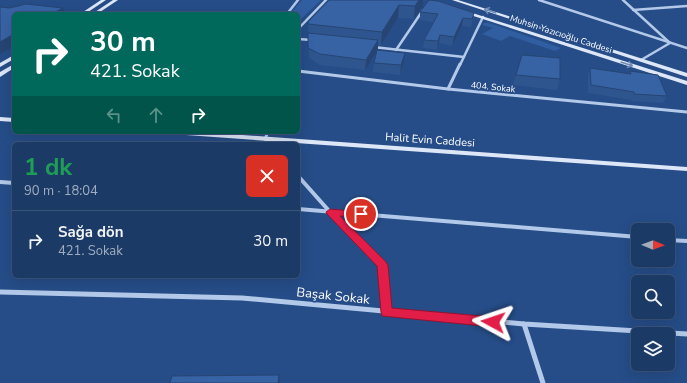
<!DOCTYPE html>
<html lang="tr">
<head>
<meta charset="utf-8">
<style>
  :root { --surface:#1c3a66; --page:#29456f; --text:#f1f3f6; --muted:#a0adbf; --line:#3a547a }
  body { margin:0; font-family:"Nunito Sans",sans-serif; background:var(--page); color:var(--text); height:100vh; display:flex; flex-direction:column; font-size:15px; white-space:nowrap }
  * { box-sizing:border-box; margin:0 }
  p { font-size:13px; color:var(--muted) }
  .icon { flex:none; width:22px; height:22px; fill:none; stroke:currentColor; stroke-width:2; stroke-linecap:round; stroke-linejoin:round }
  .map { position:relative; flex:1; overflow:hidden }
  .sheet { position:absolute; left:12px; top:142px; width:288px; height:136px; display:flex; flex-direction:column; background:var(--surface); border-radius:6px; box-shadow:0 4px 16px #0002,0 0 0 1px var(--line) }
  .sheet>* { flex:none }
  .top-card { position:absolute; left:12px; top:12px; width:288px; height:122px; border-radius:6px; box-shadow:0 4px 16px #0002,0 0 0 1px var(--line); background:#00695c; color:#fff; overflow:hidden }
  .needle { width:26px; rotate:91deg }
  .controls { position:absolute; left:631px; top:223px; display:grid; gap:8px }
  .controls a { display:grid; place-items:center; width:44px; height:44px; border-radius:6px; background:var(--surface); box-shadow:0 4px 16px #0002,0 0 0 1px var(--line); font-size:20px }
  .pin { position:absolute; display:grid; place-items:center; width:34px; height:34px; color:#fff; margin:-17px; border:2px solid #fff; border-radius:50%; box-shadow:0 1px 4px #0007 }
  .me { position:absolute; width:44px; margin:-22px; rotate:275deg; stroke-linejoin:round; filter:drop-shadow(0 0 3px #0008) }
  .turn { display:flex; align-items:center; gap:14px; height:84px; padding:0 12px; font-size:18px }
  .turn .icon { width:52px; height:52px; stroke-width:2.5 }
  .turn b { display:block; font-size:28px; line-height:34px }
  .lanes { display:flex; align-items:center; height:38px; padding:0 12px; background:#0003; justify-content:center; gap:20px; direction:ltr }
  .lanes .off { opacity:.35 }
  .round { display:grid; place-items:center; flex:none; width:42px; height:42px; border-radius:6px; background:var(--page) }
  .headline { display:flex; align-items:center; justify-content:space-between; height:68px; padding:0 12px }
  h1 { font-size:24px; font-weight:700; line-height:30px; color:#1e9e55 }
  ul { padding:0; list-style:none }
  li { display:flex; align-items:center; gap:12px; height:60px; padding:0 12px; border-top:1px solid var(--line) }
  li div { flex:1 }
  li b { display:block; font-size:15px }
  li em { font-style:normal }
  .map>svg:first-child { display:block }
</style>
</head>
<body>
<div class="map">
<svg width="687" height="383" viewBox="0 0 687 383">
  <rect width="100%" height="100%" fill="#264d88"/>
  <g fill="#315ea0">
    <path d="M302,0H321L298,22V14H290Z"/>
    <path d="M484,23H489L561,48L555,51L510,36L501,41L482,34L493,28L482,25Z"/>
  </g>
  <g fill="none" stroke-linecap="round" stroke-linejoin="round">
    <g stroke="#b3c9e9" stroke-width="2.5">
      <path d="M539,0L687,48"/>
      <path d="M623,0L670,43L641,60"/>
      <path d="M633,10L687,6"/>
      <path d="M287,14L298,0"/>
      <path d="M298,29L326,0"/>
      <path d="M298,39L312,40"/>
      <path d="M373,47L464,57"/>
      <path d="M396,50L423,10"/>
      <path d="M460,65L483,17"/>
    </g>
    <g stroke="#b3c9e9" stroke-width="3">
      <path d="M298,71L448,89L687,112"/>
      <path d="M448,89L460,64"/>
      <path d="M268,132L265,139L270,144"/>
    </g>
    <g stroke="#b3c9e9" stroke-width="4">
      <path d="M298,176L330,212L368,251"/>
      <path d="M0,182L14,183"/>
      <path d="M298,209L638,237"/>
      <path d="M668,240L687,241"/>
    </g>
    <g stroke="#b3c9e9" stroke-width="5">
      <path d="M367,250L382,265L386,312"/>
      <path d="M0,292L242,298L524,324L687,334"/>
      <path d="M524,324L543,383"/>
    </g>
    <g fill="#dde7f8" fill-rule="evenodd">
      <path d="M101,0H106L85,14H80Z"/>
      <path d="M113,0H118L97,14H92Z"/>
      <path d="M452,0H458L687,73V77Z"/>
      <path d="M463,10L687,81V85L461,12V11Z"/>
      <path d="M14,55V59L0,67V63Z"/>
      <path d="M14,64V68L0,77V72Z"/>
      <path d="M0,117L14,118V122L0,121Z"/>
      <path d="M169,132H201L687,167V171L172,134Z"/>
    </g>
  </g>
  <g fill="#2f558e">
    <path d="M329,0H423V6L414,19L398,18L381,45H378V50L404,62L400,75L373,72L374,63L376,53L365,70L320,65L309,58L308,22Z"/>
    <path d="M420,12L474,13L471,27L462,26L452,46L439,43L437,50L423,48L424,40L433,22L420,20Z"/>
    <path d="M590,68L629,74L630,71L667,96L663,103L631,101V100L588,93V75Z"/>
    <path d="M516,75L560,79L557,90L513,85Z"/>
  </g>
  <g fill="#264574">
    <path d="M419,0H423V6L414,19L415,6Z"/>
    <path d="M399,5L398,18L381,45L382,32Z"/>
    <path d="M63,8L65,14H51Z"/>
    <path d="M463,18L462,26L452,46L454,37Z"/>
    <path d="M14,34V46L0,54V42Z"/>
    <path d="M440,35L439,43L437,50L438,41Z"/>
    <path d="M378,40V50L365,70L366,60Z"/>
    <path d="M405,53L404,62L400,75L401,65Z"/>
    <path d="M279,375L280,383H278Z"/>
  </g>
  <g fill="#3763a5" stroke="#264574">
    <path d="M329,0H419L415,6L399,5L382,32L308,24V22Z"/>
    <path d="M429,0L438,1L474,13L472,19L463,18L454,37L440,35L438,41L424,40L438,14L420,12Z"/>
    <path d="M26,4L63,8L51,14H14V34L0,42V7L10,8Z"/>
    <path d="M308,33L378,40L366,60L320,54L308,48Z"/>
    <path d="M377,50L405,53L401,65L374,63Z"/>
    <path d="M522,55L560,58V79L516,75Z"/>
    <path d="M590,68L631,74L630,71L658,75L667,96L634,94V92L591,85Z"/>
    <path d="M279,375L278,383H170L172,376Z"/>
  </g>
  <defs><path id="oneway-shaft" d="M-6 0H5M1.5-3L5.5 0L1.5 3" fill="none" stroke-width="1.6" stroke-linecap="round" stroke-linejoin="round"/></defs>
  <g stroke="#6f8bb5">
    <use href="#oneway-shaft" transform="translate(490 11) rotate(-162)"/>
    <use href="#oneway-shaft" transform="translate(627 64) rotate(18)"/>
  </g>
  <path fill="#e11d48" stroke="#92132f" d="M330,209L364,212L366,214L361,218L340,216L386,262L388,265L392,308L493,317L497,318L499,322L497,325L493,327L382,316L381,312L377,266L327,214L326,212Z"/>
  <g text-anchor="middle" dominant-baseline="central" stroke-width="4" stroke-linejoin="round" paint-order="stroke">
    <g font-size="9" fill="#fff" stroke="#264d88">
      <text transform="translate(561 34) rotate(18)">Muhsin Yazıcıoğlu Caddesi</text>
      <text transform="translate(493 87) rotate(6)">404. Sokak</text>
    </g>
    <g font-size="11" fill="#fff" stroke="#264d88">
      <text transform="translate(430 140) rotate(4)">Halit Evin Caddesi</text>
    </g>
    <g font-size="13" fill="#fff" stroke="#264d88">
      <text transform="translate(333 296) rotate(6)">Başak Sokak</text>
    </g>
  </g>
</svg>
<div class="controls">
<a><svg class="needle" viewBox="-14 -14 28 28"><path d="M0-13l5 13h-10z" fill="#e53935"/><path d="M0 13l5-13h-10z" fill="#a0adbf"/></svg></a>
<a><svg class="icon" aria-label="search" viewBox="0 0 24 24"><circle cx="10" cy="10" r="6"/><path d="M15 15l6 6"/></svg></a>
<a><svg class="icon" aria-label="layers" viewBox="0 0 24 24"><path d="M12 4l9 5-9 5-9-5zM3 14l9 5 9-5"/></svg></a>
</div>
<div class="pin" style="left:361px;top:214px;background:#d93025"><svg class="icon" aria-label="arrive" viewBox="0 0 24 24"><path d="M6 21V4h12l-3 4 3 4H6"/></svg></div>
<svg class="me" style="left:493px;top:322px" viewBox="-20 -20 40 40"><path d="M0-17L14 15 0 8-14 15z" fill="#e11d48" stroke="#fff" stroke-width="4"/></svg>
<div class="top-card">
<div class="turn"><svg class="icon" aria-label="right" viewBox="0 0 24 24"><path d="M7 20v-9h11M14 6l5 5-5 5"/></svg><div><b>30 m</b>421. Sokak</div></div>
<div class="lanes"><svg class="icon off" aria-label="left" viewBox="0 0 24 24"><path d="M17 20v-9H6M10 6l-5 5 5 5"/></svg><svg class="icon off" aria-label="ahead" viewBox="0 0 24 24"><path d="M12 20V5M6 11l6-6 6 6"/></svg><svg class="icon" aria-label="right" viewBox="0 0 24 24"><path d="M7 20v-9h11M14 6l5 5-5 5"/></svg></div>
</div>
<section class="sheet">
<div class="headline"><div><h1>1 dk</h1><p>90 m · 18:04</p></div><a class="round" style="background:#d93025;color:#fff"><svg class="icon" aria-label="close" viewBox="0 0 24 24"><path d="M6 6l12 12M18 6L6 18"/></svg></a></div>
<ul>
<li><svg class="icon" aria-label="right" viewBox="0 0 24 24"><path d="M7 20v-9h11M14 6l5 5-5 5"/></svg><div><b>Sağa dön</b><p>421. Sokak</p></div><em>30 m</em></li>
</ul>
</section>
</div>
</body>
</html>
